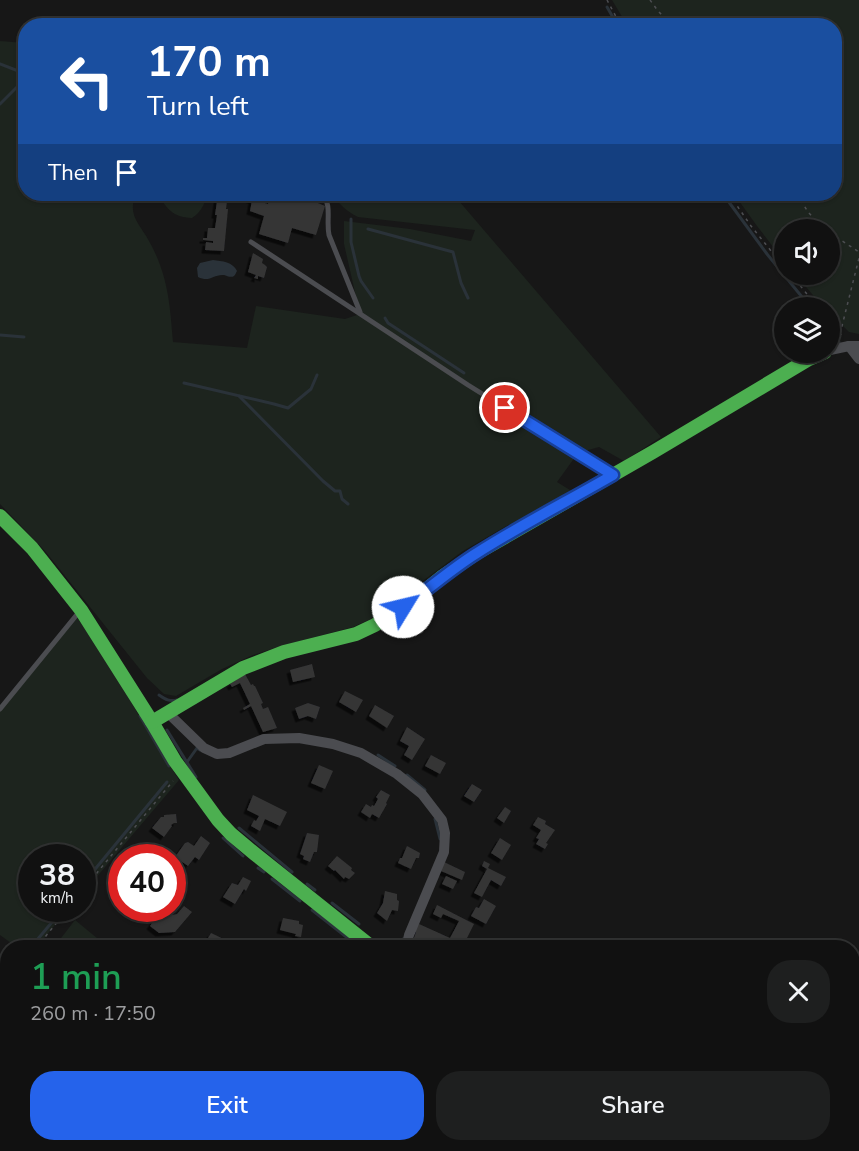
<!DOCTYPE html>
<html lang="en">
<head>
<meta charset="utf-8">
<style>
  :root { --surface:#111; --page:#1e1f1f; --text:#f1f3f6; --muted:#9c9d9f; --line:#303131; --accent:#2563eb }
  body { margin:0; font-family:"Nunito Sans",sans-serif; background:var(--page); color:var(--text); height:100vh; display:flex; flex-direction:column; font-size:22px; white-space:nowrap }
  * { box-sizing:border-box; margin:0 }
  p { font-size:20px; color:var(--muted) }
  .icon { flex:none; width:33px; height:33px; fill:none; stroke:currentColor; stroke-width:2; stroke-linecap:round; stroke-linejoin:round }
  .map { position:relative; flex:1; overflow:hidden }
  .sheet { position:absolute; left:0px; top:940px; width:860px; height:212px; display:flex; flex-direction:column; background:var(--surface); border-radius:24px 24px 0 0; box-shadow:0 2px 4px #0004,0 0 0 2px var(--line) }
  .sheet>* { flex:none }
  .banner { position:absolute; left:18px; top:18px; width:824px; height:183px; border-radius:24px; box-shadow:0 2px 4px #0004,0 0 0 2px var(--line); background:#1a4fa0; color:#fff; overflow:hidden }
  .controls { position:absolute; left:774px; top:219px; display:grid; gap:12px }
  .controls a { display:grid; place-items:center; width:66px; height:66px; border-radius:50%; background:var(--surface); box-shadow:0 2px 4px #0004,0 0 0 2px var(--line); font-size:30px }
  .speed { position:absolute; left:18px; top:844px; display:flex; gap:12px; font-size:30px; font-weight:700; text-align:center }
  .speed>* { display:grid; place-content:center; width:78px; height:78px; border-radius:50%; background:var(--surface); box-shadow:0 2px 4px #0004,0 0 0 2px var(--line); line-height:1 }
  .speed small { font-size:15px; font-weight:400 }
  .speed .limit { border:9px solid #d22; background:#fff; color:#111 }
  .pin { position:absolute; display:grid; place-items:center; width:51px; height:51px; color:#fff; margin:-26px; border:3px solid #fff; border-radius:50%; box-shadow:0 2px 6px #0007 }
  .me { position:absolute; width:66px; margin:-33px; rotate:54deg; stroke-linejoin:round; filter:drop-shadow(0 0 4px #0008) }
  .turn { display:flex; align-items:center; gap:21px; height:126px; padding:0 30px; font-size:27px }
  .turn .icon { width:78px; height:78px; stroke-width:2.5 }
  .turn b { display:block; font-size:42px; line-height:51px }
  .then { display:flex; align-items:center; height:57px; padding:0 30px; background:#0003; gap:12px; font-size:22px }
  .round { display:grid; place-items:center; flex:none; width:63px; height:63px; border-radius:24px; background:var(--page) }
  .overview { display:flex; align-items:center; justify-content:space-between; height:102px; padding:0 30px }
  h1 { font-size:36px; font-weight:600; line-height:45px; color:#1e9e55 }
  .button { display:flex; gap:12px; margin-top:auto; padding:12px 30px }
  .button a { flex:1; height:69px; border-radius:24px; background:var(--accent); color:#fff; font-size:24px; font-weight:600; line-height:69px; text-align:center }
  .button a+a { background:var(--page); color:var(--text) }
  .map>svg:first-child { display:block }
</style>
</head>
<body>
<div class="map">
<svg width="859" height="1151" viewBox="0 0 859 1151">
  <defs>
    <filter id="shadow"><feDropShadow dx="-3.5" dy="3.5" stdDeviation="0" flood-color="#0009"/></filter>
  </defs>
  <rect width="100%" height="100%" fill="#171717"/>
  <g fill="#1d241e">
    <path d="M612,0H859V334L849,332L830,313V308L823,307L796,275L830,274V230H784V261L757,226L734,194H834V26L627,25Z"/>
    <path d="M0,41L25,43L26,194H136C127,215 139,223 149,241C168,275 170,304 173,342L247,348L256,306L345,319L360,314L344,244V221L410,229L471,241L475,230L358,217C346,211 339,204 332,194H453L661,437L624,461L599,447L578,453L557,482L578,495L520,525L510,524L463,551L373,618L353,627L281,646L253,655L222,669L176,696L164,694L147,678L45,551L0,504Z"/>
    <path d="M157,194H207C205,204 201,212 192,218C172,217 168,209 157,194Z"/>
    <path d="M76,616L110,665L146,728L179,780L83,893L82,858H32V909H68L36,948H18L0,935V709Z"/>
    <path d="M75,920L109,948H57L55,946Z"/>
  </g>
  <path fill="#2a3239" d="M213,260C222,261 233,262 237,271C236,272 236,274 234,276C231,278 227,276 224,275C213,274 210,283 198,277L197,268L200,263Z"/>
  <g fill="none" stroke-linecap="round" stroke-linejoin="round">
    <g stroke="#2a3239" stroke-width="3">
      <path d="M607,7L618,26"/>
      <path d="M0,64L26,74"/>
      <path d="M0,104L18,86L26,91"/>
      <path d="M723,194L767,254L811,308"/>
      <path d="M351,219V242L359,276L361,281L373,298"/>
      <path d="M368,229L453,252L461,283L468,298"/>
      <path d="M385,318L388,323L464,373"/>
      <path d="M830,330L839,342"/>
      <path d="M0,335L24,337"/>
      <path d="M184,383L274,404L288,408L311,389L317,375"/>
      <path d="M239,396L323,481L335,491H340L342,499L348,504"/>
      <path d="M159,695C165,699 169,702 177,700"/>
      <path d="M140,716L169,766"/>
      <path d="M167,730L196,777"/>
      <path d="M378,755L395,766"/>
      <path d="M187,762L197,748L200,750"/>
      <path d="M407,775L425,790"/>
      <path d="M435,819L440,839"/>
      <path d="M239,828L292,872"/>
      <path d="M223,838L243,856"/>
      <path d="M258,868L264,872"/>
      <path d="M272,879L300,901"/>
      <path d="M307,884L315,890"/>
      <path d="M82,885L167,782"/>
      <path d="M332,903L359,924"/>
      <path d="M312,910L354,943"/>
      <path d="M37,940L63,909"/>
      <path d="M400,946L403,939"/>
      <path d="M42,948V947"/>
      <path d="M0,999L8,989"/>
      <path d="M174,1144L192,1151"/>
      <path d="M353,1151L355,1144"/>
    </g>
  </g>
  <g fill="#353536" filter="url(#shadow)">
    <path d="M218,194H228L226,209H228L224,251L205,250L206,242L213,243V241L203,240V238H207L208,228H215L217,215H215Z"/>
    <path d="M251,194H262L261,202L268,204L271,194H305L314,197L313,201L325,206L316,235L292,228L288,243L259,234L264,216L250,211L252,200H250Z"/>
    <path d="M253,253L263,259L262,263L265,265L267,267L264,278L258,276V279L254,278L256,275L248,272Z"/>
    <path d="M312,664L315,677L293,682L290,670Z"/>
    <path d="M245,674L251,685L253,684L254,686H255L263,703L261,704L263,709L268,707L277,728L263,732L251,706L244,710L243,708L250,704L240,683L232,687L230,684Z"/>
    <path d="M345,691L363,700L356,712L339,702Z"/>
    <path d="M308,703L320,707L316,719L308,716L299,719L295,708Z"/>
    <path d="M375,705L394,716L387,728L369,716Z"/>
    <path d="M407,727L425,739L412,760L404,755L409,746L400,741Z"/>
    <path d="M431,755L446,763L440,774L425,766Z"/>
    <path d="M319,765L333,771L325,789L311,783Z"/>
    <path d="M472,784L482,790L474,802L464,796Z"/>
    <path d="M381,790L390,795L386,803L387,804L379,818L372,814L370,818L361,812L366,804L371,807L372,805L374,806L378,799L376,797Z"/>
    <path d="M253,795L287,812L280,826L265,819L260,831L251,826L254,820L256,821L259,816L247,810Z"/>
    <path d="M505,807L511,811L504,823L497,818Z"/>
    <path d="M176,814L177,823H174L171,825L172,826L164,837L152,828L161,817H164V815Z"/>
    <path d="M538,817L546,821L545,824L555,830L546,843L548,844L545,849L536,844L539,839L536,838L541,830L533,825Z"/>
    <path d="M307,833L319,835L317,852H314L310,862L303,859L304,856L300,854Z"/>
    <path d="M201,836L210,843L199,860L195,857L188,866L175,857L185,843L188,842L194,846Z"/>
    <path d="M500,838L511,845L502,860L491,853Z"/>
    <path d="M407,846L420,853L419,858H416L411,869L398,863L400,858H402Z"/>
    <path d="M337,856L352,868L351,870L355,873L349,879L345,877L344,879L335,870L334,871L328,866Z"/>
    <path d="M484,861L490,864L488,868L506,877L501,886L491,880L482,897L474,893L487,869L482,866Z"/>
    <path d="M444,862L465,872L462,880L441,871Z"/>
    <path d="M446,876L457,881L453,889L442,884Z"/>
    <path d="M243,877L251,881L246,891L244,889L235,904L223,897L232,883L238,885Z"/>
    <path d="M385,891L397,894V900L399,901L398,911L392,910L387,921L377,913L383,903Z"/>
    <path d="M484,899L496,906L486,924L471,916L476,907L479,908Z"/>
    <path d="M437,905L474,924L462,948H435L421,941L419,943L413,941L416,932L415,931L419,924L450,938L459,921L443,914L441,918L433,914Z"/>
    <path d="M184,906L192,912L175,932L159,933L150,926L154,920H157L156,909H171L172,915L177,914Z"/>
    <path d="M283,918L299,921V924L303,925L301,937L295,936L296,934L280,930Z"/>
    <path d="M211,933L230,942L229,943L239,948L211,947L205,943Z"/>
    <path d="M218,1144H248L247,1151L217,1150Z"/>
    <path d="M294,1144H306L309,1146L306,1151H291Z"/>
  </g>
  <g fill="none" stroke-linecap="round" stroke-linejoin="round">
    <g stroke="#4d4e52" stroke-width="1.5" stroke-dasharray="3 4.5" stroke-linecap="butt">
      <path d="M607,0L621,26"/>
      <path d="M650,0L658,11L673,26"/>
      <path d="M729,194L751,226L784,267"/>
      <path d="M797,194L808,212L825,230"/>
      <path d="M830,233L859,252"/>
      <path d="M791,274L818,308"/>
      <path d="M830,321L842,336"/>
      <path d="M840,334L859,258"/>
      <path d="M82,891L173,781"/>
      <path d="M36,948L68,909"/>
      <path d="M0,992L8,982"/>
    </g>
    <g stroke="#4b4c50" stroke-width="5">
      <path d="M323,194C332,207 326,220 329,235L360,312"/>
      <path d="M251,242L468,385L611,474"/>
      <path d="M0,709L79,612"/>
    </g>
    <g stroke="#4b4c50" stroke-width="10">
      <path d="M849,346L859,359"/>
      <path d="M830,350L849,346H859"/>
      <path d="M168,713L204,748L217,754L229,753L264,739L299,738L333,744L361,753L397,774L422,794L442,820L445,833L444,852L409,935L406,948"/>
      <path d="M0,1035L8,1042"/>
      <path d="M189,1144L206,1151"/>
      <path d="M584,1144L589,1151"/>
      <path d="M61,1151L66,1144"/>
      <path d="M347,1151L348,1144"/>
    </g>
    <g stroke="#4caf50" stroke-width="14">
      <path d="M0,516L32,548L81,610L152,722L175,761L218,820L231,834L255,854L373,948"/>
      <path d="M152,722L243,668L284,652L356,634L375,625L417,597L443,576L477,553L653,452L809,359L825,352"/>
    </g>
  </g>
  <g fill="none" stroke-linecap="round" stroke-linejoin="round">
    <g stroke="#184099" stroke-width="15">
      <path id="route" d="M403,607C428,590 451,569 477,553C521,525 568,501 613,475L505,408"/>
    </g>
    <use href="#route" stroke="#2563eb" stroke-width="10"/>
  </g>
</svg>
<div class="controls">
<a><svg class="icon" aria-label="sound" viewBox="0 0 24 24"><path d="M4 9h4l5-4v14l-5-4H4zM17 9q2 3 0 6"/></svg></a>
<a><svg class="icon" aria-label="layers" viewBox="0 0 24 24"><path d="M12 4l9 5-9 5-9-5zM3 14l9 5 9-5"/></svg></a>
</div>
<div class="speed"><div>38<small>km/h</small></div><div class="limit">40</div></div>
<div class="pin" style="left:505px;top:408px;background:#d93025"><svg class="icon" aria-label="arrive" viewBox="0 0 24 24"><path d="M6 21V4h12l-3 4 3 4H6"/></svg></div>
<svg class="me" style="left:403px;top:607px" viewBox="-20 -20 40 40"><circle r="19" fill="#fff"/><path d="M0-13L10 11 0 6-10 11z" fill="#2563eb"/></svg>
<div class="banner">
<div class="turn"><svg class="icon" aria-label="left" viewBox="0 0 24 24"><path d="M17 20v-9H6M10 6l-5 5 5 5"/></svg><div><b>170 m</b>Turn left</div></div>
<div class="then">Then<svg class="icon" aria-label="arrive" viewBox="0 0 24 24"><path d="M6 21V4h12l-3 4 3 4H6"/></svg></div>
</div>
<section class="sheet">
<div class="overview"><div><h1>1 min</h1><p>260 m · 17:50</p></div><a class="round"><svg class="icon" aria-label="close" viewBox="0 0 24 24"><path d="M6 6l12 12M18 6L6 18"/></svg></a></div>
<div class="button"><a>Exit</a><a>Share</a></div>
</section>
</div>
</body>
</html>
